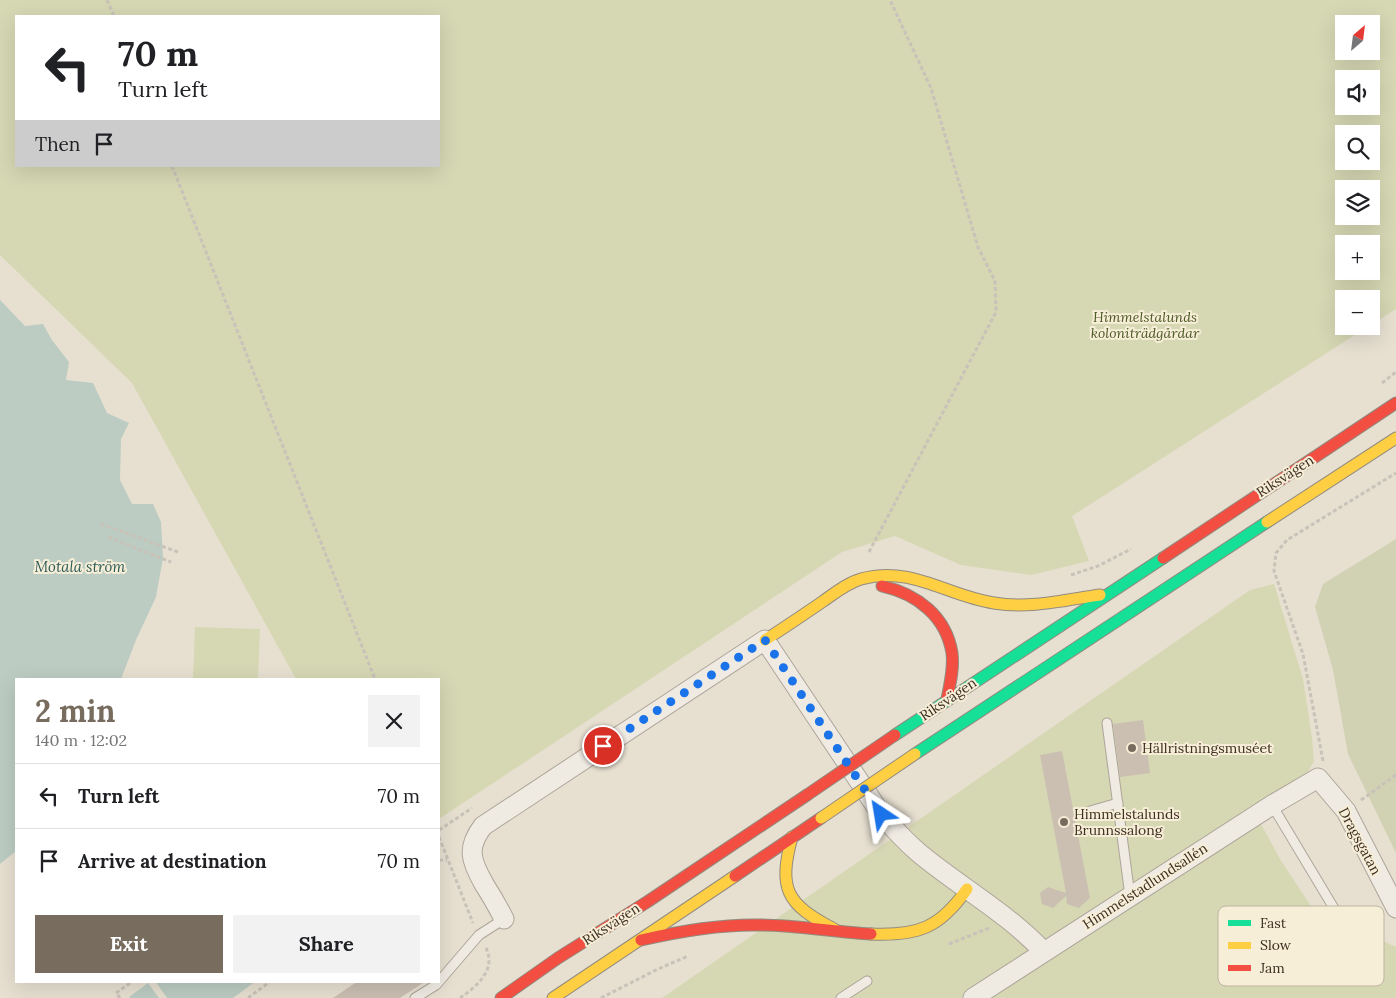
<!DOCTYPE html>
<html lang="en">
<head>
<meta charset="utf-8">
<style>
  :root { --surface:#fff; --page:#f2f2f2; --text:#202124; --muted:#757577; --line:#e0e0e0; --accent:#786c5e }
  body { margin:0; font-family:Lora,serif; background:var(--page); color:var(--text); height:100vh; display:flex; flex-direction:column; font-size:19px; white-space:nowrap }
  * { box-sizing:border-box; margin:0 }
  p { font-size:16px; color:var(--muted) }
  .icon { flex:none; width:28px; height:28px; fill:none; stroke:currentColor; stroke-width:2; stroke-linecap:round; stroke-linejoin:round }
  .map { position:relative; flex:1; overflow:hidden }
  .panel { position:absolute; left:15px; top:678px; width:425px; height:305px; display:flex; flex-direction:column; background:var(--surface); border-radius:0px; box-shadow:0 5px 20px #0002 }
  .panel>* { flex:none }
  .banner { position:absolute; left:15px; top:15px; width:425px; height:152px; border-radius:0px; box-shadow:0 5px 20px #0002; background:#fff; color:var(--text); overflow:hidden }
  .needle { width:32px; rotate:28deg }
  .fabs { position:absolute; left:1335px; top:15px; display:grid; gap:10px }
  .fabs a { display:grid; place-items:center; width:45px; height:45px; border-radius:0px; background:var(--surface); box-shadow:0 5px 20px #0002; font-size:25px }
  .pin { position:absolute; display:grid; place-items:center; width:42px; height:42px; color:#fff; margin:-21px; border:2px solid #fff; border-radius:50%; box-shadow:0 1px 5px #0007 }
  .me { position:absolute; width:55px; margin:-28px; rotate:327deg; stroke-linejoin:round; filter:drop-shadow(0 0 4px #0008) }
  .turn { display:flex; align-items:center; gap:18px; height:105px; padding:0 20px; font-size:22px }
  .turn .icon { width:65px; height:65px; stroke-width:2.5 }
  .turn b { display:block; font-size:35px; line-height:42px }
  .then { display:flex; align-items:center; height:48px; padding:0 20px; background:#0003; gap:10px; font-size:19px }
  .round { display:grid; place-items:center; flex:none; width:52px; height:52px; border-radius:0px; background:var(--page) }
  .summary { display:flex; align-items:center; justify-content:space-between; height:85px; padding:0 20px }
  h1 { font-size:30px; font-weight:700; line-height:38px; color:var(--accent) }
  .action { display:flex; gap:10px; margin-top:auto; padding:10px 20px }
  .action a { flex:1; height:58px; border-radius:0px; background:var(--accent); color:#fff; font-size:20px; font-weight:700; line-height:58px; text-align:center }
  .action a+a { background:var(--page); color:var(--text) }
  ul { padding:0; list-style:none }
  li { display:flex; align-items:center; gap:15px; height:65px; padding:0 20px; border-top:1px solid var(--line) }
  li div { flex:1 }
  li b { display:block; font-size:19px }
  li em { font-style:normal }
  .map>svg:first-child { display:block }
</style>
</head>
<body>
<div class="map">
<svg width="1396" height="998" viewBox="0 0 1396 998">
  <rect width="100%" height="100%" fill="#e7e0d1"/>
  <g fill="#d6d7b3" fill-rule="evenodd">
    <path d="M0,0H1396V309L1371,325V299H1344V326H1369L1072,516L1089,561L1031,575L961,565L895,536L842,552L439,819V679H296L132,383L0,255ZM439,16V166H16V16ZM1344,24H1371V51H1344ZM1344,79H1371V106H1344ZM1344,134H1371V161H1344ZM1344,189H1371V216H1344ZM1344,244H1371V271H1344Z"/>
    <path d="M1274,584L1303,679L1312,738L1314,761L1305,777L1255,813L1280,859L1332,938L1383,941L1396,947V998H662L1250,590Z"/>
    <path d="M195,627L260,629L258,679H193Z"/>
  </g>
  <path fill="#d1d1b3" d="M1396,539V853L1348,754L1333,670L1315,607L1323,584Z"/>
  <g fill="#bcccc2">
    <path d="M0,300L25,326L43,324L52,340L69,362L66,380L93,383L107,413L129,423L121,439L120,480L132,504H153L161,522L163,558L156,597L136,640L121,679H16V851L0,864Z"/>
    <path d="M155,981H256L233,998H167Z"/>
    <path d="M148,983L159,998H131L129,997Z"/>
  </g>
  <g fill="#cbbfb2">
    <path d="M1143,720L1150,773L1120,777L1113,724Z"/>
    <path d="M1062,751L1090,898L1079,908L1067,904L1066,896L1053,908L1042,904L1040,893L1048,887L1066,893L1040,755Z"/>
    <path d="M358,981H426L400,998H333Z"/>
  </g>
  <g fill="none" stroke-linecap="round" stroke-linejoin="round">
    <g stroke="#ada599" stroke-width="11">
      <g id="lane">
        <path d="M1107,723L1130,896"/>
        <path d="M1272,805L1344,925"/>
        <path d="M1090,811L1118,803"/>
        <path d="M415,998L436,985L479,935L504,919"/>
        <path d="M841,998L867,981"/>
      </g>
    </g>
    <g stroke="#ada599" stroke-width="21">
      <g id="street">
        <path d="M504,919C498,907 491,895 484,884C471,861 466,848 483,826L765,640L881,814C893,828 905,841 919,853C960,887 1006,912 1043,951"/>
        <path d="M973,998L1272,805L1318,778L1346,811L1396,908"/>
      </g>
    </g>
    <g stroke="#928b80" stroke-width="13">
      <g id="fast">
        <path d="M895,735L1163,558"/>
        <path d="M915,754L1267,522"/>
      </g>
    </g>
    <g stroke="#928b80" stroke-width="13">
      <g id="slow">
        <path d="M1267,522L1396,438"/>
        <path d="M765,640C784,628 803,615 822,602C835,593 847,583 861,579C911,565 947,596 994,603C1029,609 1065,600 1100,595"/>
        <path d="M792,837C778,889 786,904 834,929"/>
        <path d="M871,934C918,936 940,928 967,889"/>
        <path d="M553,998L735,876"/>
      </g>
    </g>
    <g stroke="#928b80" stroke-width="13">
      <g id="jam">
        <path d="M1163,558L1396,403"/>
        <path d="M882,586C917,594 946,616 952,653C954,668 950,684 947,699"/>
        <path d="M735,876L821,818"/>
        <path d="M641,940C680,931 719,924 760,925C797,925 834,932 871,934"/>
        <path d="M501,998L558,958L647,902L807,795"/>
      </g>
    </g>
    <g stroke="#c8c2b9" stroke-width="3" stroke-dasharray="4 2.5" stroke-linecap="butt">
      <path d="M107,0L114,16"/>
      <path d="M172,166L375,679"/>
      <path d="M1382,383L1396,372"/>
      <path d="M101,524L178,552"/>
      <path d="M108,537L171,562"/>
      <path d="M869,552L996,312L995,281L978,247L931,88L890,0"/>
      <path d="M1071,575L1098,566L1131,549"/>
      <path d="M1323,761L1303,654L1274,571L1276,553L1287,540L1396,473"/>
      <path d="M1361,800L1396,775"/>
      <path d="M439,830L472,808"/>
      <path d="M439,837L473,923"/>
      <path d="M439,860H447"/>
      <path d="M949,944L989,928"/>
      <path d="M120,998L116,993L133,981"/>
      <path d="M248,998L271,981"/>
      <path d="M460,998C476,987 497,970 486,948"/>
      <path d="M601,998L656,970L688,956"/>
    </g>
    <use href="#lane" stroke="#efebe3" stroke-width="9"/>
    <use href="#street" stroke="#efebe3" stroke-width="19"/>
    <use href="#fast" stroke="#16e098" stroke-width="11"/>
    <use href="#slow" stroke="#ffcf43" stroke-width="11"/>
    <use href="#jam" stroke="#f24e42" stroke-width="11"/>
    <g stroke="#928b80" stroke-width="13" stroke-linecap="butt">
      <path id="slow-bridge" d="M821,818L915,754"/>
    </g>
    <g stroke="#928b80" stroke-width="13" stroke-linecap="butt">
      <path id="jam-bridge" d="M807,795L895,735"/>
    </g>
    <use href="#slow-bridge" stroke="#ffcf43" stroke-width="11"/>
    <use href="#jam-bridge" stroke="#f24e42" stroke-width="11"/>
  </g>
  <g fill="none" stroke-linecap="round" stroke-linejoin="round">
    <path stroke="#1a73e8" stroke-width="9" stroke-dasharray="0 16.2" d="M603,746L765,640L881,814"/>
  </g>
  <g fill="#786c5e" stroke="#f7eed8" stroke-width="2">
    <circle cx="1132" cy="748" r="5"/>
    <circle cx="1064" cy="822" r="5"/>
  </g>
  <g text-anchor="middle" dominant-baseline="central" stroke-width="4" stroke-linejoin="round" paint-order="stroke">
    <g font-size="14" font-style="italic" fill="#4d5a26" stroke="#f7eed8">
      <text x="1145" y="317">Himmelstalunds<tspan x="1145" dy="16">koloniträdgårdar</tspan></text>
    </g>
    <g font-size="14" fill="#3d2e20" stroke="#f7eed8">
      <text transform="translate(1285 476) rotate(-33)">Riksvägen</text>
      <text transform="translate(948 699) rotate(-34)">Riksvägen</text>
      <text transform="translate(1360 841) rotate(62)">Dragsgatan</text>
      <text transform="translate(1145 886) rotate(-33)">Himmelstadlundsallén</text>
      <text transform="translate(611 924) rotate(-33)">Riksvägen</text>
    </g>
    <g font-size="14" fill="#3d2e20" stroke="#f7eed8" text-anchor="start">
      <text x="1142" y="748">Hällristningsmuséet</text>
      <text x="1074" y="814">Himmelstalunds<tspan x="1074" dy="16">Brunnssalong</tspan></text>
    </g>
    <g font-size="15" font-style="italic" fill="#2f5d5a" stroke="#f7eed8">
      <text x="80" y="566">Motala ström</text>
    </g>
  </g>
  <rect x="1218" y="906" width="166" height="80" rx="8" fill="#f7eed8" stroke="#bfb4a1" stroke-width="1"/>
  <rect x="1228" y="920" width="23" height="6" fill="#16e098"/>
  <rect x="1228" y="942" width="23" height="7" fill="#ffcf43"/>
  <rect x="1228" y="965" width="23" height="6" fill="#f24e42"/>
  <g font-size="14" fill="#3d2e20">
    <text x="1260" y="928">Fast</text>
    <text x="1260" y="950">Slow</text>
    <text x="1260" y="973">Jam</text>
  </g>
</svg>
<div class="fabs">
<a><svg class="needle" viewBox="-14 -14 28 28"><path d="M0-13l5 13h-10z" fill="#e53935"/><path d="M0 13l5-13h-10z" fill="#757577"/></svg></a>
<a><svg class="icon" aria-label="sound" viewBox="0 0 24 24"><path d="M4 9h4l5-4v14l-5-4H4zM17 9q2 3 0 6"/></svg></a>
<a><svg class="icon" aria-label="search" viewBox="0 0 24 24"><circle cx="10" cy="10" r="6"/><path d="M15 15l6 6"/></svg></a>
<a><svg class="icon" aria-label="layers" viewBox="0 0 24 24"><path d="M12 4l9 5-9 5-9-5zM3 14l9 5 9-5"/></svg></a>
<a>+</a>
<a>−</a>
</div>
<div class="pin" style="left:603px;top:746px;background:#d93025"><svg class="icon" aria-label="arrive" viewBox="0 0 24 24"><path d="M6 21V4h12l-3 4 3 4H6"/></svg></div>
<svg class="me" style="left:881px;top:814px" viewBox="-20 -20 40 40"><path d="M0-17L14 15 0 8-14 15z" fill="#1a73e8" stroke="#fff" stroke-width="4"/></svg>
<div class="banner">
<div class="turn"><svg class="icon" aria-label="left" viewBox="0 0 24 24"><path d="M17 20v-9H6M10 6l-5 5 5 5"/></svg><div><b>70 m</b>Turn left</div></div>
<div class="then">Then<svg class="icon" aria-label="arrive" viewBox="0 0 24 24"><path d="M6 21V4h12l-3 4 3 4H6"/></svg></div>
</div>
<section class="panel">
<div class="summary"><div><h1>2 min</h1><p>140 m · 12:02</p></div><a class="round"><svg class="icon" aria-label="close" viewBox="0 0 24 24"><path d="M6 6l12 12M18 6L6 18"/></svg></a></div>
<ul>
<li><svg class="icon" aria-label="left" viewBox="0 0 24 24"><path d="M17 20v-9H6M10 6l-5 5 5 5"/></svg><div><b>Turn left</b></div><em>70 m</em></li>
<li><svg class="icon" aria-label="arrive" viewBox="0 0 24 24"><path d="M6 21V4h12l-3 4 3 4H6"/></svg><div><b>Arrive at destination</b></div><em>70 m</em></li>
</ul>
<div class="action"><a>Exit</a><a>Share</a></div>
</section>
</div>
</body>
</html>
